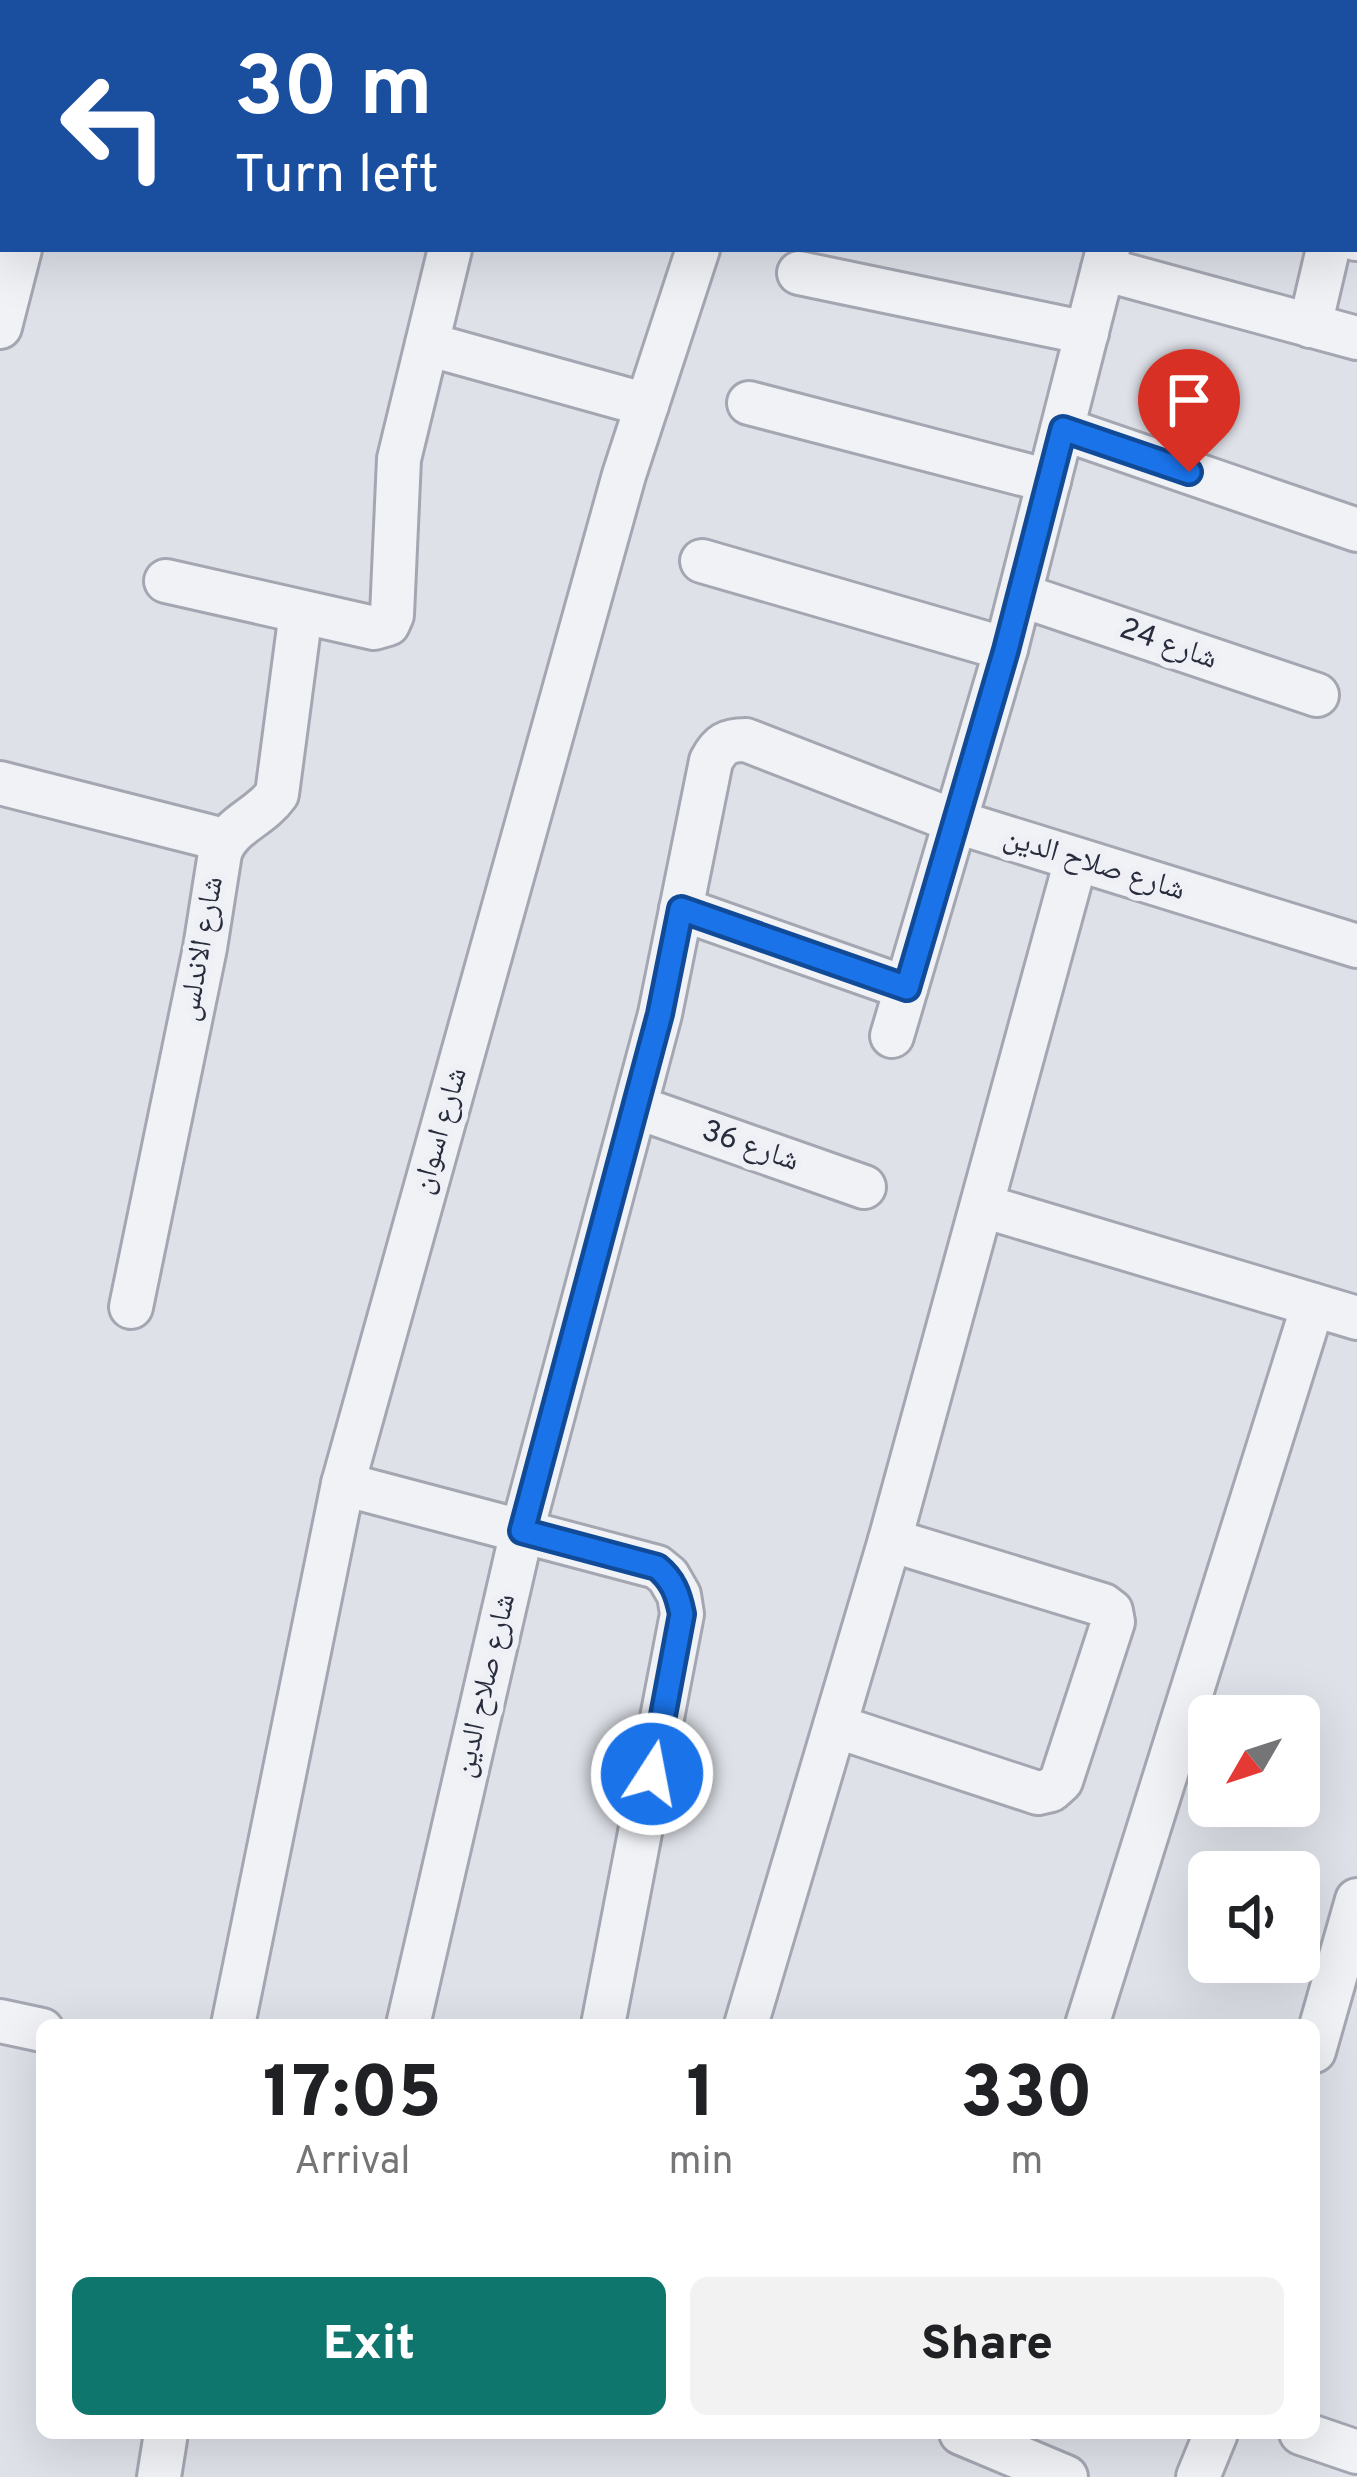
<!DOCTYPE html>
<html lang="en">
<head>
<meta charset="utf-8">
<style>
  :root { --surface:#fff; --page:#f2f2f2; --text:#202124; --muted:#757577; --accent:#0f766e }
  body { margin:0; font-family:Overpass,"Noto Naskh Arabic",sans-serif; background:var(--page); color:var(--text); height:100vh; display:flex; flex-direction:column; font-size:45px; white-space:nowrap }
  * { box-sizing:border-box; margin:0 }
  p { font-size:39px; color:var(--muted) }
  .icon { flex:none; width:66px; height:66px; fill:none; stroke:currentColor; stroke-width:2; stroke-linecap:round; stroke-linejoin:round }
  .map { position:relative; flex:1; overflow:hidden }
  .side { position:absolute; left:36px; top:2019px; width:1284px; height:420px; display:flex; flex-direction:column; background:var(--surface); border-radius:18px; box-shadow:0 12px 48px #0002 }
  .side>* { flex:none }
  .guide { position:absolute; left:0px; top:0px; width:1359px; height:252px; box-shadow:0 12px 48px #0002; background:#1a4fa0; color:#fff; overflow:hidden }
  .needle { width:78px; rotate:231deg }
  .buttons { position:absolute; left:1188px; top:1695px; display:grid; gap:24px }
  .buttons a { display:grid; place-items:center; width:132px; height:132px; border-radius:18px; background:var(--surface); box-shadow:0 12px 48px #0002; font-size:60px }
  .pin { position:absolute; display:grid; place-items:center; width:102px; height:102px; color:#fff; margin:-123px -51px; border-radius:50% 50% 50% 0; rotate:-45deg; box-shadow:0 0 12px #0007 }
  .pin .icon { rotate:45deg }
  .me { position:absolute; width:132px; margin:-66px; rotate:11deg; stroke-linejoin:round; filter:drop-shadow(0 0 9px #0008) }
  .turn { display:flex; align-items:center; gap:42px; height:252px; padding:0 36px; font-size:54px }
  .turn .icon { width:156px; height:156px; stroke-width:2.5 }
  .turn b { display:block; font-size:84px; line-height:102px }
  .eta { display:flex; justify-content:space-evenly; align-items:center; height:204px; text-align:center }
  .eta b { font-size:72px; font-weight:800; line-height:84px }
  .button { display:flex; gap:24px; margin-top:auto; padding:24px 36px }
  .button a { flex:1; height:138px; border-radius:18px; background:var(--accent); color:#fff; font-size:48px; font-weight:800; line-height:138px; text-align:center }
  .button a+a { background:var(--page); color:var(--text) }
  .map>svg:first-child { display:block }
</style>
</head>
<body>
<div class="map">
<svg width="1357" height="2477" viewBox="0 0 1357 2477">
  <rect width="100%" height="100%" fill="#dee1e8"/>
  <g fill="none" stroke-linecap="round" stroke-linejoin="round">
    <g stroke="#a4a7b2" stroke-width="48">
      <g id="minor">
        <path d="M44,3V0"/>
        <path d="M84,3L85,0"/>
        <path d="M489,3L490,0"/>
        <path d="M779,3L780,0"/>
        <path d="M1171,3L1172,0"/>
        <path d="M1356,128L1357,123"/>
        <path d="M0,175L3,163"/>
        <path d="M1356,239H1357"/>
        <path d="M1103,269L1357,338"/>
        <path d="M799,273L1087,333"/>
        <path d="M1310,326L1328,249"/>
        <path d="M0,327L20,249"/>
        <path d="M427,344L647,405"/>
        <path d="M749,403L1049,481"/>
        <path d="M1063,429L1357,530"/>
        <path d="M702,561L1006,649"/>
        <path d="M166,581L374,628L388,624L392,615L399,459L450,249"/>
        <path d="M1020,595L1317,695"/>
        <path d="M0,783L224,840"/>
        <path d="M681,909L906,988"/>
        <path d="M892,1036L1006,649L1108,249"/>
        <path d="M636,1107L864,1187"/>
        <path d="M983,1206L1357,1318"/>
        <path d="M131,1307L205,948L220,853C229,825 260,818 277,794L301,612"/>
        <path d="M343,1484L657,1567L668,1576L679,1595L682,1614L603,2025"/>
        <path d="M835,1726L1038,1793L1051,1790L1061,1781L1113,1622L1111,1611L1103,1605L890,1540"/>
        <path d="M0,2021L42,2030"/>
        <path d="M233,2025L343,1484L624,475L698,249"/>
        <path d="M408,2025L522,1531L660,1014L711,761C720,744 727,740 746,740L957,822L1357,946"/>
        <path d="M746,2025L890,1540L1076,860"/>
        <path d="M1087,2025L1313,1305"/>
        <path d="M1314,2051L1357,1900"/>
        <path d="M961,2433L1066,2477"/>
        <path d="M1301,2433L1357,2452"/>
        <path d="M159,2477L166,2433"/>
        <path d="M1198,2477L1216,2433"/>
      </g>
    </g>
    <use href="#minor" stroke="#f1f2f6" stroke-width="42"/>
  </g>
  <g fill="none" stroke-linecap="round" stroke-linejoin="round">
    <g stroke="#114b97" stroke-width="30">
      <path id="route" d="M652,1774L682,1614C678,1594 673,1580 657,1567L522,1531L660,1014L681,909L907,988L1006,650L1063,429L1189,472"/>
    </g>
    <use href="#route" stroke="#1a73e8" stroke-width="21"/>
  </g>
  <g text-anchor="middle" dominant-baseline="central" stroke-width="12" stroke-linejoin="round" paint-order="stroke">
    <g font-size="30" fill="#282d3e" stroke="#eef0f5">
      <text transform="translate(1168 645) rotate(19)">شارع 24</text>
      <text transform="translate(1094 865) rotate(17)">شارع صلاح الدين</text>
      <text transform="translate(202 949) rotate(-80)">شارع الاندلس</text>
      <text transform="translate(441 1131) rotate(-74)">شارع اسوان</text>
      <text transform="translate(750 1147) rotate(19)">شارع 36</text>
      <text transform="translate(486 1686) rotate(-77)">شارع صلاح الدين</text>
    </g>
  </g>
</svg>
<div class="buttons">
<a><svg class="needle" viewBox="-14 -14 28 28"><path d="M0-13l5 13h-10z" fill="#e53935"/><path d="M0 13l5-13h-10z" fill="#757577"/></svg></a>
<a><svg class="icon" aria-label="sound" viewBox="0 0 24 24"><path d="M4 9h4l5-4v14l-5-4H4zM17 9q2 3 0 6"/></svg></a>
</div>
<div class="pin" style="left:1189px;top:472px;background:#d93025"><svg class="icon" aria-label="arrive" viewBox="0 0 24 24"><path d="M6 21V4h12l-3 4 3 4H6"/></svg></div>
<svg class="me" style="left:652px;top:1774px" viewBox="-20 -20 40 40"><circle r="17" fill="#1a73e8" stroke="#fff" stroke-width="3"/><path d="M0-11L8 9 0 5-8 9z" fill="#fff"/></svg>
<div class="guide">
<div class="turn"><svg class="icon" aria-label="left" viewBox="0 0 24 24"><path d="M17 20v-9H6M10 6l-5 5 5 5"/></svg><div><b>30 m</b>Turn left</div></div>
</div>
<section class="side">
<div class="eta">
<div><b>17:05</b><p>Arrival</p></div>
<div><b>1</b><p>min</p></div>
<div><b>330</b><p>m</p></div>
</div>
<div class="button"><a>Exit</a><a>Share</a></div>
</section>
</div>
</body>
</html>
